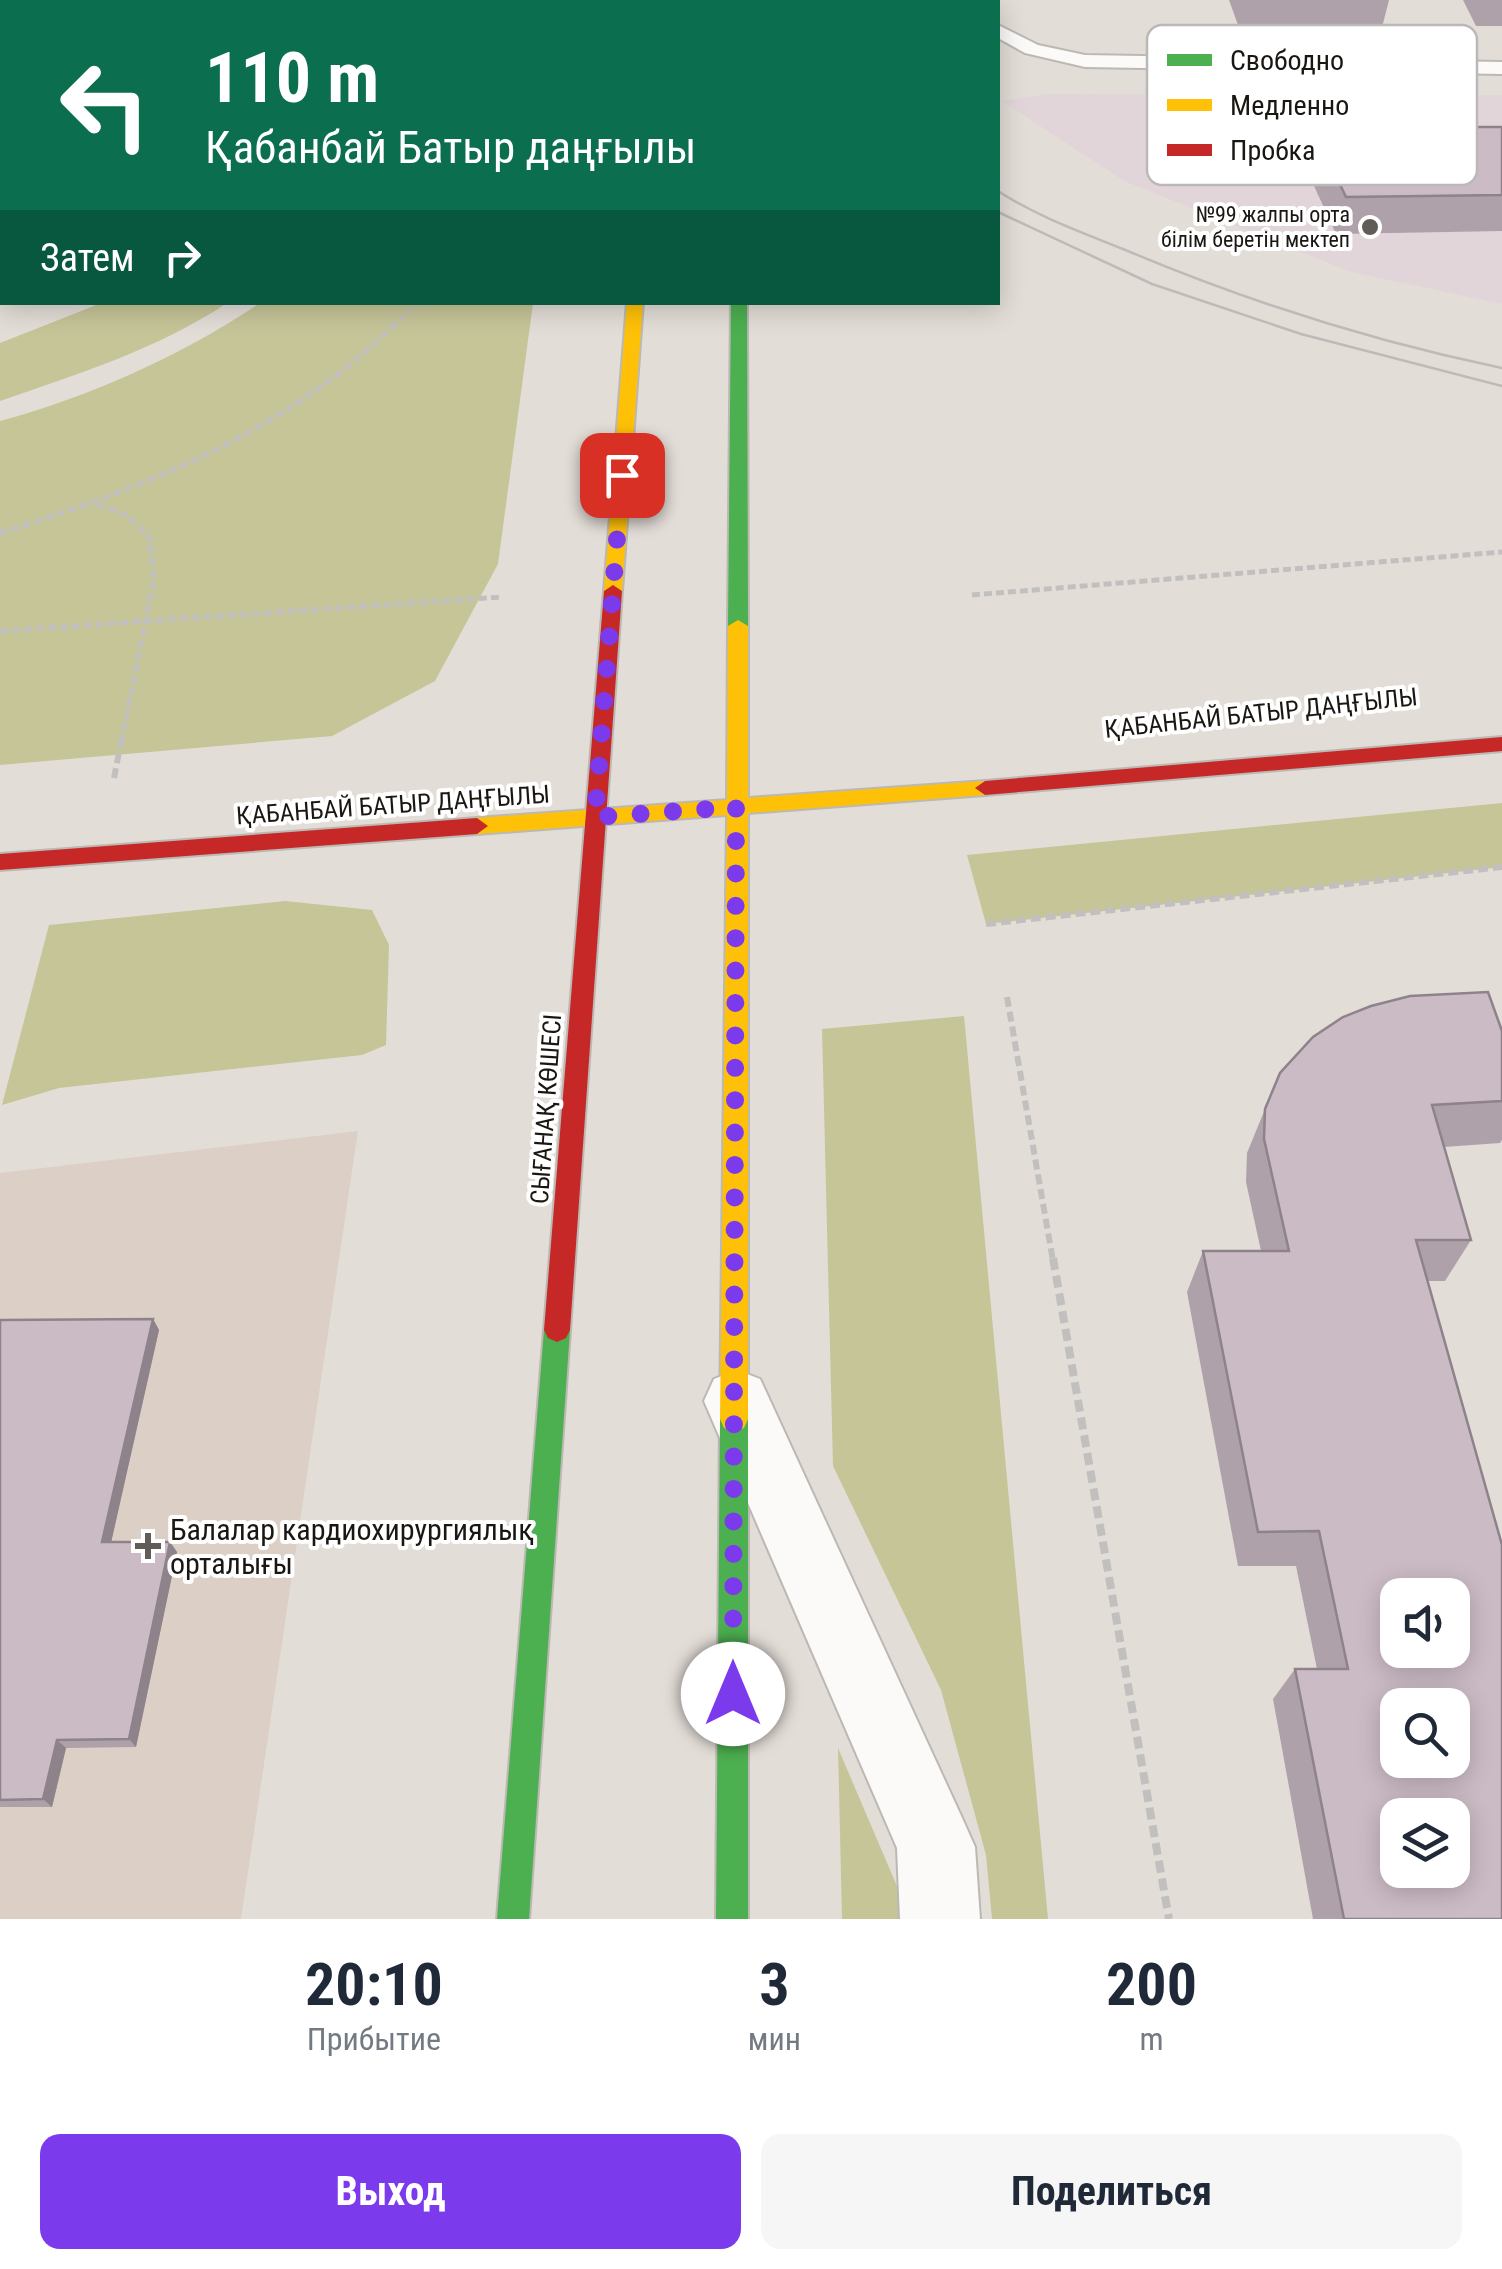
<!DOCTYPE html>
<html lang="ru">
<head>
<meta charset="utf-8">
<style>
  :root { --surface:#fff; --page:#f6f6f7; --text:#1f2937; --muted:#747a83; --accent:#7c3aed }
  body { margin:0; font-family:"Roboto Condensed",sans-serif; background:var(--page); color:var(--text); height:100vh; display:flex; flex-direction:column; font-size:38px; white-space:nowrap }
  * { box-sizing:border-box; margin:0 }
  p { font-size:32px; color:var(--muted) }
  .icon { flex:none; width:55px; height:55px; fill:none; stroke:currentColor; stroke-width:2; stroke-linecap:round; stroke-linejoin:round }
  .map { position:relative; height:1919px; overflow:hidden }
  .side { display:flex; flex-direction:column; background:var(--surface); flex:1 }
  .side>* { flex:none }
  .hud { position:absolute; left:0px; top:0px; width:1000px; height:305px; box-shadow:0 5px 25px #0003; background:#0b6e4f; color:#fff; overflow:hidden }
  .tools { position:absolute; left:1380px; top:1578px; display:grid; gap:20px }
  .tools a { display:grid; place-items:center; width:90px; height:90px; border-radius:20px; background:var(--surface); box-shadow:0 5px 25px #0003; font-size:50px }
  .pin { position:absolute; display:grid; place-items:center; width:85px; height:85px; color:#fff; margin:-42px; border-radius:20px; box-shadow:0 5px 15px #0006 }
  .me { position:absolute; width:110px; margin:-55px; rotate:0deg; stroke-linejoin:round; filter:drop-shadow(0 0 8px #0008) }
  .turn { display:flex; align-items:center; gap:35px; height:210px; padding:0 40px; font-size:45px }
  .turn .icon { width:130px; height:130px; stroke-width:2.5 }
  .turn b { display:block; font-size:70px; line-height:85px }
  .then { display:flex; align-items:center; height:95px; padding:0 40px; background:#0003; gap:20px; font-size:38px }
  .eta { display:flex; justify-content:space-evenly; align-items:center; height:170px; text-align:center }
  .eta b { font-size:60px; font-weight:700; line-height:70px }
  .button { display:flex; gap:20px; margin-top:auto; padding:20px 40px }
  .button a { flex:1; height:115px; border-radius:20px; background:var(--accent); color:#fff; font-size:40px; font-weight:700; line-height:115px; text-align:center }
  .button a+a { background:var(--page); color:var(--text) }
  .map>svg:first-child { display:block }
</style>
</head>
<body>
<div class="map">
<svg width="1502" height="1919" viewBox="0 0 1502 1919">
  <rect width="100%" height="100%" fill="#e3ddd7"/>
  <path fill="#dcd0c6" d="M358,1131L241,1919H0V1173Z"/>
  <path fill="#e2d5da" d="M1048,94L1502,95V304L1351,272L1124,181L1002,101Z"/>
  <g fill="#c6c598">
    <path d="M104,302L227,303C158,349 78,374 0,401V343Z"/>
    <path d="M260,303H533L498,564L435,681L332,736L0,765V421C94,395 180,356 260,303Z"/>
    <path d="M1502,803V867L986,924L967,855Z"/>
    <path d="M285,901L372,910L389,945L386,1045L362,1055L59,1088L2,1105L49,925Z"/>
    <path d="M964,1016L1048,1919H992L986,1855L941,1690L833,1466L822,1029Z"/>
    <path d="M838,1748L911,1919H842Z"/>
  </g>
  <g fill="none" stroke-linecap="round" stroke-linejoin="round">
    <g stroke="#bcb8b3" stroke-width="4">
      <g id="lane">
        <path d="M931,0H952L953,2H933Z"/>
        <path d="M998,25L1038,45L1085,55L1502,62V74L1085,67L1025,53L998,38Z"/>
      </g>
    </g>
    <g stroke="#bcb8b3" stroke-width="4">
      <path id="street" d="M737,1370L760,1379L963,1820L975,1847L980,1919H900L897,1848L704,1401L714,1379Z"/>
    </g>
    <g stroke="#bcb8b3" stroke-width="4">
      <g id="fast">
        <rect x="652" y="0" width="12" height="2"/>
        <path d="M731,302H747L748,626L738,632L728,626Z"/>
        <path d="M557,1318L566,1322L570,1330L529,1919H497L544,1330L548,1322Z"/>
        <path d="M734,1406L744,1410L748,1419V1919H716L720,1419L724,1410Z"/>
      </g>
    </g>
    <g stroke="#bcb8b3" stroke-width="4">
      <g id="slow">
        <path d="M627,302H643L622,591L613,597L604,591Z"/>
        <path d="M738,620L748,626V798L985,781L995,788L985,795L748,813V1419L744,1428L734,1432L724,1428L720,1419L727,815L477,834L466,826L477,818L727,800L728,626Z"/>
      </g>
    </g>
    <g stroke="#bcb8b3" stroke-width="4">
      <g id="jam">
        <rect x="741" y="0" width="12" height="2"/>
        <path d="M613,585L622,591L570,1330L566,1338L557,1342L548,1338L544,1330L604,591Z"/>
        <path d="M1502,737V751L985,795L975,788L985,781Z"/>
        <path d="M477,818L488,826L477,834L0,870V854Z"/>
      </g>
    </g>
    <g stroke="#c1c0be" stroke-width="4" stroke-dasharray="6 4" stroke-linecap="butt">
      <path d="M357,0L361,2"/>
      <path d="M393,327L418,302"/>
    </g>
    <g stroke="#c1c0be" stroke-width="5" stroke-dasharray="8 4" stroke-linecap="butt">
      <path d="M97,504L125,514L149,536L154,578L122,739"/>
      <path d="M0,533C144,488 286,432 395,324"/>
      <path d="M972,595L1502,552"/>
      <path d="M0,631L502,597"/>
    </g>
    <g stroke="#c1c0be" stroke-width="6" stroke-dasharray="10 5" stroke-linecap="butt">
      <path d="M114,778L122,737"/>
      <path d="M986,924L1502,867"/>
      <path d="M1007,997L1053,1261"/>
    </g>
    <path stroke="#c1c0be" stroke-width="8" stroke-dasharray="12 6" stroke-linecap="butt" d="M1053,1258L1169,1919"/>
    <use href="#lane" fill="#fbfaf9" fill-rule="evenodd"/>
    <use href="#street" fill="#fbfaf9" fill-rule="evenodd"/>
    <use href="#fast" fill="#4caf50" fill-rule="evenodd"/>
    <use href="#slow" fill="#ffc107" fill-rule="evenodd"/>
    <use href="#jam" fill="#c62828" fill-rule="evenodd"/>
    <g stroke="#bdbbb9" stroke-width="2.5">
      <path d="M998,191C1036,216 1081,232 1123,249C1246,301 1371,341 1502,368"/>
      <path d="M998,212L1152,284L1301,334L1502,386"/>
    </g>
  </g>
  <g fill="#afa1a9">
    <path d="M1229,0H1389L1376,51L1247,50Z"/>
    <path d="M1463,0H1502V26H1476Z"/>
    <path d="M1297,94L1451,127H1502V231L1336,234L1288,129Z"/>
    <path d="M1502,1031V1140L1500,1143L1444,1147L1471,1240L1445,1281H1427L1502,1919H1313L1273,1699L1295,1669H1317L1296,1566H1238L1187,1292L1203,1251H1261L1246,1182L1247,1153L1265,1109Z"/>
    <path d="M153,1319L159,1330L111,1542H170L177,1552L136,1747L66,1748L52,1807H0V1320Z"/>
  </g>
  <g fill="#8e838a">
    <path d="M132,0H189L183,2H127Z"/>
    <path d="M0,69L2,77V122L0,124Z"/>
    <path d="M0,167L2,174V235L0,236Z"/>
    <path d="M153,1319L159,1330L109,1552L102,1542Z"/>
    <path d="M170,1542L177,1552L136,1747L129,1739Z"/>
    <path d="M57,1740L66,1748L52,1807L43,1799Z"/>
  </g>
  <g fill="#cbbbc5" stroke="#8e838a" stroke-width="2.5" fill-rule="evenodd">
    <path d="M57,0H132L127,2H52Z"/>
    <path d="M179,0H251L246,2H174Z"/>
    <path d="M1432,92L1451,127H1502V195L1346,197L1297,94Z"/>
    <path d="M0,107L2,109V168L0,167Z"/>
    <path d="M1488,992L1502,1031V1101L1432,1105L1471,1240H1416L1502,1545V1919H1344L1295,1669H1348L1319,1531L1258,1532L1203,1251H1289L1264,1139L1265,1109L1280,1073L1313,1037L1343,1017L1371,1006L1410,996ZM1398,1595H1452V1650H1398ZM1398,1705H1452V1760H1398ZM1398,1815H1452V1870H1398Z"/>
    <path d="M153,1319L102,1542H170L129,1739L57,1740L43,1799L0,1800V1320Z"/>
  </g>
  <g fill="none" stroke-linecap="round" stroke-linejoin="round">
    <path stroke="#7c3aed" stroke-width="18" stroke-dasharray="0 32.4" d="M622,475L595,817L736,807L733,1694"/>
  </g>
  <g fill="#605c57" stroke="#fff" stroke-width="4">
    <circle cx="1370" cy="227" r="10"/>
    <path d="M143 1531h10v10h10v10h-10v10h-10v-10h-10v-10h10z"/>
  </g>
  <g text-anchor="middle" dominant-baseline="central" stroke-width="8" stroke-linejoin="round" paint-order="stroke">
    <g font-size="22" fill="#1a1612" stroke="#fff" text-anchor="end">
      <text x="1350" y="214">№99 жалпы орта<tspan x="1350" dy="25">білім беретін мектеп</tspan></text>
    </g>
    <g font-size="25" fill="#1a1612" stroke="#fff">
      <text transform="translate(1261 713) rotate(-6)">ҚАБАНБАЙ БАТЫР ДАҢҒЫЛЫ</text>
      <text transform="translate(393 805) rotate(-4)">ҚАБАНБАЙ БАТЫР ДАҢҒЫЛЫ</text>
      <text transform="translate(546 1109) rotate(-86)">СЫҒАНАҚ КӨШЕСІ</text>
    </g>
    <g font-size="30" fill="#1a1612" stroke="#fff" text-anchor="start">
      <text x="170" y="1529">Балалар кардиохирургиялық<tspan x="170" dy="34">орталығы</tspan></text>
    </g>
  </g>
  <rect x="1147" y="25" width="330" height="160" rx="15" fill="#fff" stroke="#bab9b8" stroke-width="2.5"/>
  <rect x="1167" y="54" width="45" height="12" fill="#4caf50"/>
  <rect x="1167" y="99" width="45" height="12" fill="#ffc107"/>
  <rect x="1167" y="144" width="45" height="12" fill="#c62828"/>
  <g font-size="28" fill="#1a1612">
    <text x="1230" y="70">Свободно</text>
    <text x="1230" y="115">Медленно</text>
    <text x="1230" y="160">Пробка</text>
  </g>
</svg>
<div class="tools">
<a><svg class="icon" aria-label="sound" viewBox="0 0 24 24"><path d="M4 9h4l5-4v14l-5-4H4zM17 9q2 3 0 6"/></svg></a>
<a><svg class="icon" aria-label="search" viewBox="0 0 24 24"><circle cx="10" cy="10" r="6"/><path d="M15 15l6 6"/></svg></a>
<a><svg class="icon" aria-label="layers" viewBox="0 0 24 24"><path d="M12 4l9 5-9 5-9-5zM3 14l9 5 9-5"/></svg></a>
</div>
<div class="pin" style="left:622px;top:475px;background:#d93025"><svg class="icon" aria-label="arrive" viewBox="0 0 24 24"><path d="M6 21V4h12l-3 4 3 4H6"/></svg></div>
<svg class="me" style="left:733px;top:1694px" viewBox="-20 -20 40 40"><circle r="19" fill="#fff"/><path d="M0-13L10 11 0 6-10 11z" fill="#7c3aed"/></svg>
<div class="hud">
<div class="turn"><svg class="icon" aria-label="left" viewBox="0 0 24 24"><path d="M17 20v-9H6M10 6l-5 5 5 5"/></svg><div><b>110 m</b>Қабанбай Батыр даңғылы</div></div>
<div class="then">Затем<svg class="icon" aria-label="right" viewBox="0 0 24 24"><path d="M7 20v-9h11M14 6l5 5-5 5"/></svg></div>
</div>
</div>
<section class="side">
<div class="eta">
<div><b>20:10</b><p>Прибытие</p></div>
<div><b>3</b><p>мин</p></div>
<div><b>200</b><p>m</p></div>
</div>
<div class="button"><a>Выход</a><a>Поделиться</a></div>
</section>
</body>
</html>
